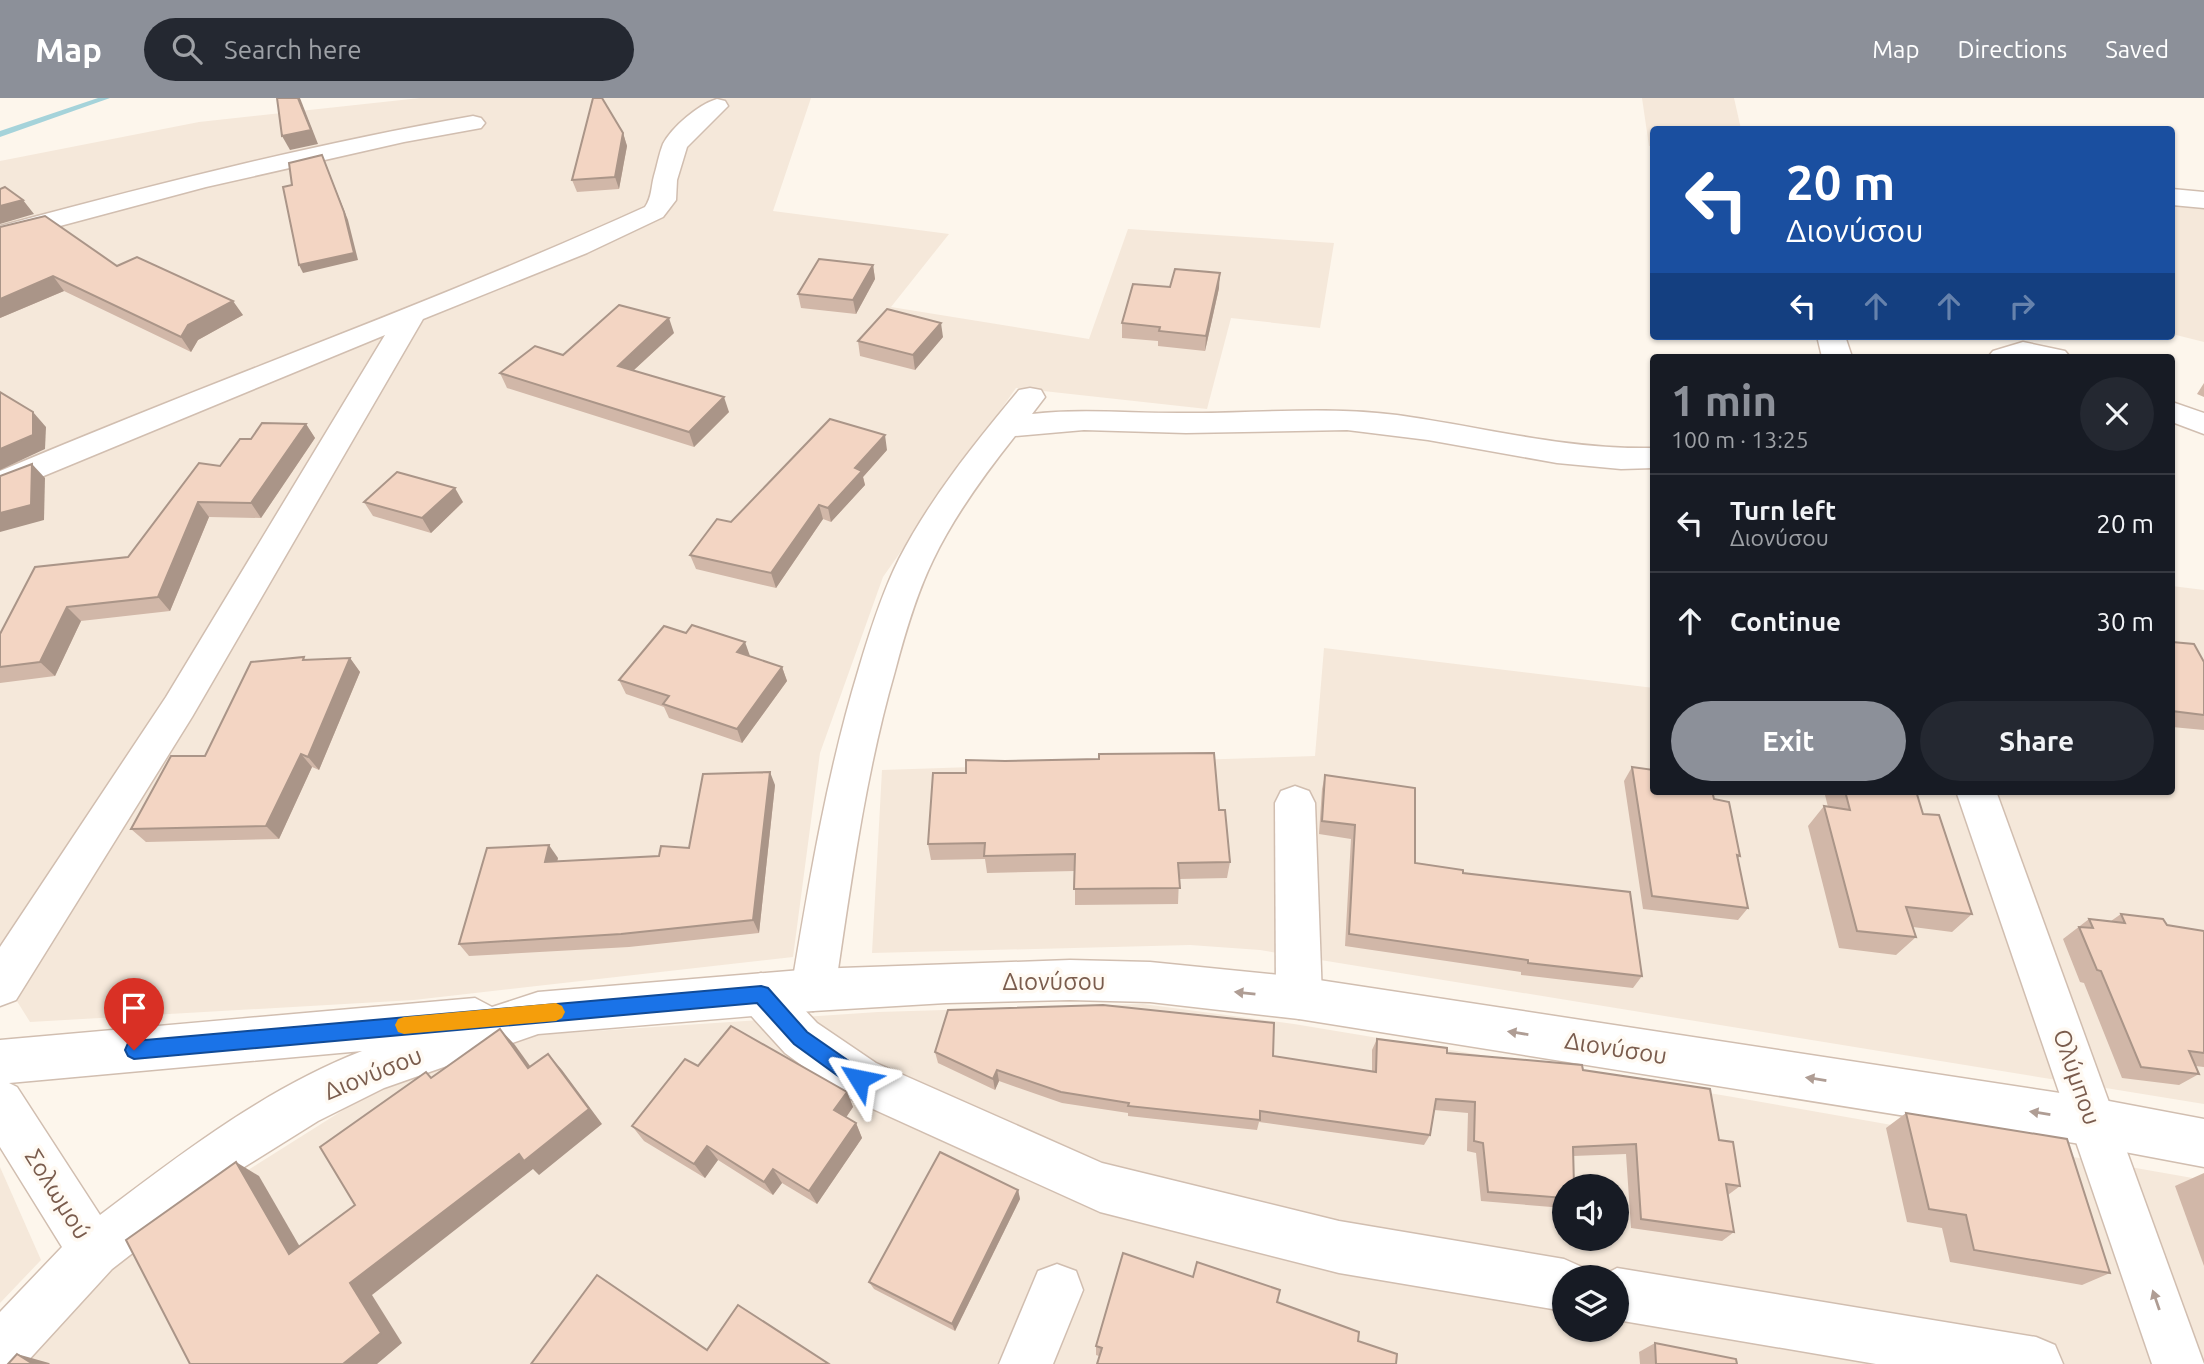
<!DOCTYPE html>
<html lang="en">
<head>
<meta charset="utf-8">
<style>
  :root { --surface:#171b24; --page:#242831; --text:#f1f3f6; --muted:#9ea1a6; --line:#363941; --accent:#8c9099 }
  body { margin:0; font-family:Ubuntu,sans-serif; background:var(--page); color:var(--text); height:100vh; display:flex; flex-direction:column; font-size:26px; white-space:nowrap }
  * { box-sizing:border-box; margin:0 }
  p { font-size:23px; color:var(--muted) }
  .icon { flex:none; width:38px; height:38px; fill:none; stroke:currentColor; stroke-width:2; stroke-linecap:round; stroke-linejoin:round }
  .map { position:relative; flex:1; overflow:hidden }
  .sheet { position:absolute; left:1650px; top:256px; width:525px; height:441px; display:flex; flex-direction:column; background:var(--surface); border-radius:7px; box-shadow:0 2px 5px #0004 }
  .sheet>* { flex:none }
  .banner { position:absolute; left:1650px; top:28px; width:525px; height:214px; border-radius:7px; box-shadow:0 2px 5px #0004; background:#1a4fa0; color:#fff; overflow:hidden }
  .buttons { position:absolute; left:1552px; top:1076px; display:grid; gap:14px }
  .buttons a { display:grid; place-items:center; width:77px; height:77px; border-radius:50%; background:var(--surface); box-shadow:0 2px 5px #0004; font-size:35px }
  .pin { position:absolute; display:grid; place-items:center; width:60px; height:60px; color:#fff; margin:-72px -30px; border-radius:50% 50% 50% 0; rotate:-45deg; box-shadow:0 0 7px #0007 }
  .pin .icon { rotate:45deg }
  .me { position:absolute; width:77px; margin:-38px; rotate:305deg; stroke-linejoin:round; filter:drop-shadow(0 0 5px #0008) }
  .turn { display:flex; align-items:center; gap:24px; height:147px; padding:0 21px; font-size:32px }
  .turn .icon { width:91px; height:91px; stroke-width:2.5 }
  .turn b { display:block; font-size:49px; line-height:60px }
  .lanes { display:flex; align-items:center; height:66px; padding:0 21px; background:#0003; justify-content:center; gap:35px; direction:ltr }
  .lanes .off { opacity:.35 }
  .round { display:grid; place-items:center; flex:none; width:74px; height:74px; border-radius:37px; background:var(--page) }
  .summary { display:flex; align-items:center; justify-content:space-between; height:119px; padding:0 21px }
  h1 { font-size:42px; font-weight:700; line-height:52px; color:var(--accent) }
  .primary-button { display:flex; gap:14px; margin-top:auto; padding:14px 21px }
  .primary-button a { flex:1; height:80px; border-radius:42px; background:var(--accent); color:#fff; font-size:28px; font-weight:700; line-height:80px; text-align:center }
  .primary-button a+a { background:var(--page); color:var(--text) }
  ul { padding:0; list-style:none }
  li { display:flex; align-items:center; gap:21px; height:98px; padding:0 21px; border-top:2px solid var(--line) }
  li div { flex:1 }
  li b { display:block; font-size:26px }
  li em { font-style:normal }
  header { display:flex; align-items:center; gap:42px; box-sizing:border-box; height:98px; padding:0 35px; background:var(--accent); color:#fff }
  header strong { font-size:33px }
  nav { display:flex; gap:38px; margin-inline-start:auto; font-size:24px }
  .search { width:490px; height:63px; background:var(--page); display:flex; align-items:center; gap:18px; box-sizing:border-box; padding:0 24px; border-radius:38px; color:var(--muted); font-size:26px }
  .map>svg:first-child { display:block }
</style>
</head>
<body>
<header>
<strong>Map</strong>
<div class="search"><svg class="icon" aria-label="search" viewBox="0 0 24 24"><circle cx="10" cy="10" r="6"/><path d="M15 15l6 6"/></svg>Search here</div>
<nav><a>Map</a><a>Directions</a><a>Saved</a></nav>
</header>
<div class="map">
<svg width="2204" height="1266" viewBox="0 0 2204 1266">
  <rect width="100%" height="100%" fill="#fdf6ec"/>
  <g fill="#f5e8da" fill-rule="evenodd">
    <path d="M420,0H811L773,113L949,136L891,209L1089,241L1128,131L1334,145L1320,230L1231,220L1207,311L1016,290L883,479L820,655L793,859L414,902L30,924L0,876V63L199,24Z"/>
    <path d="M1642,0H1734L1741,31L1654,32V48H1649Z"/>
    <path d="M2172,105L2204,108V244L2172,236Z"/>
    <path d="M2172,488L2204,492V1006L1260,852L1190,847L872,855L882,672L1315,658L1324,550L1654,590V693H2172Z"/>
    <path d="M1143,906L1294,926L1727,998L2204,1082V1266H13L132,1145L348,1009L475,941L878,914ZM1564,1088H1617V1141H1564ZM1564,1180H1617V1232H1564Z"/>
    <path d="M0,1069L41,1162L0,1205Z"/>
  </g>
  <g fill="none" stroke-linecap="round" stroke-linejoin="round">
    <path fill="#a5d3da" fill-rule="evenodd" d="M98,0H110L0,39V33Z"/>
    <g stroke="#d1beb0" stroke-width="3">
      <g id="minor">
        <path d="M717,1L725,3L728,8L687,49L677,82L676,102L663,119L587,155L423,221L192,619L16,902L0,908V849L166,599L385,237L0,396V373C214,282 434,205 645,109C652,99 651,89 654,78C657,68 659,56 663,46C672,29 699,6 717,1Z"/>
        <path d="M473,18L481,20L485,25L481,30L404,44L206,89L0,144V128C157,86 313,46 473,18Z"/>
        <path d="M2172,91L2204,94V110L2172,107Z"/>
        <path d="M1817,238H1845L1852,259H1822Z"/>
        <path d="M2023,244L2065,253L2070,259H1988L1993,253Z"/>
        <path d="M1030,290L1041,292L1045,299L1032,316C1085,310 1137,316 1191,315C1260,315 1328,308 1397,317C1483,329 1566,352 1654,350V370L1621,371L1557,365L1428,342L1347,332L1186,335L1084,332L1015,338C984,377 954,418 933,462C916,497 905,535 895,573C865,677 851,785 835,892L829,907L813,913L802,909L817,925L876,965L1102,1065L1339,1123L1564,1161L1582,1169L1587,1180H1564V1213L1339,1175L1100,1114L842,997L785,955L745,911L738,896L745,881L761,875L777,881L794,900L791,892C809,784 827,675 859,570C870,533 882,495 899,461C931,399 975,345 1019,292Z"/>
        <path d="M2172,304L2204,315V336L2172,324Z"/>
        <path d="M1295,688L1309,693L1315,705L1322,900L1315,915L1299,921L1283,915L1276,900L1275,705L1281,693Z"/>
        <path d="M1956,693H1996L2204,1266H2152Z"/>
        <path d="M1057,1166L1076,1173L1083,1192L1053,1266H999L1038,1173Z"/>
        <path d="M1617,1170L2036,1239L2055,1247L2063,1266H1876L1617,1222V1180H1598Z"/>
      </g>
    </g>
    <g stroke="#d1beb0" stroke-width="3">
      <path id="tertiary" d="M1070,862L1150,864L1299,879L2093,1000L2204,1021V1069L2093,1048L1299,921L1150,904L1070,902L946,905L813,913L538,936L384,990L318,1023L241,1071L112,1171L25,1266H0V1214L62,1149L0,1049V942L475,900L492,909L538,894L813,871ZM362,953C265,991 183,1054 100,1117L17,989L9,985Z"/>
    </g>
    <use href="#minor" fill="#fff" fill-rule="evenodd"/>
    <use href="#tertiary" fill="#fff" fill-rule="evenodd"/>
  </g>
  <g fill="#d1b7a8">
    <path d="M623,35L627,48L619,91L577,94L572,82Z"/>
    <path d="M0,129L117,168L243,217L198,242L191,254L64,193L0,220Z"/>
    <path d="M873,167L875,181L856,216L801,210L798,196Z"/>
    <path d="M1170,189L1219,190L1205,253L1158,248V243L1122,240V225Z"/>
    <path d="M674,235L634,272L729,314L694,349L507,290L500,275L563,257Z"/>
    <path d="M943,239L915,272L860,258L858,243Z"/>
    <path d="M2204,285V299L2197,296Z"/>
    <path d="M306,326L315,340L261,420L209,419L170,513L81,523L55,578L0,585V536L128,459L220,368L251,341Z"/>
    <path d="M887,352L863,379L865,387L831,424L823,421L776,490L696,471L690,457L731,424Z"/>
    <path d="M364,404H463L431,435L373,418Z"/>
    <path d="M2172,544L2204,564V632L2172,629Z"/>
    <path d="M750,558L782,569L787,583L742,645L669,620L664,609L626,596L619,582Z"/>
    <path d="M350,560L360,574L319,672L312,669L279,741L146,744L131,731L205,658L306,562Z"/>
    <path d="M1632,669L1714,701L1740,758L1737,761L1748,810L1738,822L1643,811L1624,683Z"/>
    <path d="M966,675L1219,712L1230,764L1227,780L1179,781L1178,806L1075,807V773L987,775L985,761L931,762L928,746Z"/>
    <path d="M1325,677L1415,765L1463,775L1642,878L1633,890L1521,877V874L1345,848L1351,741L1319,736L1322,691Z"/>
    <path d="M775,687L759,835L629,849L469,858L459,846L558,760L557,763L659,758L689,750Z"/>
    <path d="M1824,693H1916L1923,716L1972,816L1952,834L1913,829L1916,839L1896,857L1839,850L1808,728L1824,708L1828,709Z"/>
    <path d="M2121,816L2167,827L2204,833V969L2195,968L2199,976L2179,987L2122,980L2084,885L2080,884L2063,841L2089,821L2111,823Z"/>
    <path d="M1377,941L1447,955L1583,972L1719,1042L1740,1088L1728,1097L1734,1134L1722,1143L1631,1130L1626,1056L1573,1058L1564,1088V1110L1481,1103L1476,1055L1467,1053L1468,1015L1434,1012L1430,1037L1424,1047L1259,1024L1257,1032L1128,1018V1015L1062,1005L999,983L995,992L938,965L935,954L1273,958L1372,973V952Z"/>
    <path d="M698,968L847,994L853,1009L846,1019L856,1025L862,1040L817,1106L782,1085L773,1097L718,1062L705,1080L644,1043L632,1028Z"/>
    <path d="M1906,1015L2110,1175L2082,1187L1950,1164L1942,1130L1907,1124L1886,1030Z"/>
    <path d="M2204,1075V1168L2175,1088Z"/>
    <path d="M1018,1092L1020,1101L955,1233L874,1191L869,1184Z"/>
    <path d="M1193,1179L1280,1192L1099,1258L1096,1257V1248Z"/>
    <path d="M1655,1245L1737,1266H1640L1639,1254Z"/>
  </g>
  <g fill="#aa9588">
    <path d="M298,0H300L318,46L290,52L282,38Z"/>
    <path d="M623,35L627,48L619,91L615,79Z"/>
    <path d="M322,57L348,122L358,162L303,175L299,167Z"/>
    <path d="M23,102L34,116L0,126V108Z"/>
    <path d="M873,167L875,181L856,216L853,202Z"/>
    <path d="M1220,175L1219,190L1205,253L1206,238Z"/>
    <path d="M53,178L64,193L0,220V201Z"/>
    <path d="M233,203L243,217L198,242L191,254L181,239L188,227Z"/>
    <path d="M669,220L674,235L623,282L618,268Z"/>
    <path d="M941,225L943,239L915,272L913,257Z"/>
    <path d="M724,299L729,314L694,349L689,334Z"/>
    <path d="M33,314L46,329L45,351L0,372V351Z"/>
    <path d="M306,326L315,340L261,420L251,405Z"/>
    <path d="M885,337L887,352L863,379L865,387L831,424L828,410L855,370Z"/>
    <path d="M32,366L45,380L44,422L0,434V415Z"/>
    <path d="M455,390L463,404L431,435L422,420Z"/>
    <path d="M198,404L209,419L170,513L158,499Z"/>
    <path d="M819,407L823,421L776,490L771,475Z"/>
    <path d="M67,509L81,523L55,578L40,564Z"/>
    <path d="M745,544L750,558L737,554Z"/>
    <path d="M350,560L360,574L319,672L308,659Z"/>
    <path d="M782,569L787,583L742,645L737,631Z"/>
    <path d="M301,656L312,669L279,741L266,728Z"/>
    <path d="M770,674L775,687L759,835L753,822Z"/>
    <path d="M549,747L558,760L554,777L545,764Z"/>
    <path d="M500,931L515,947L543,986L528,970Z"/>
    <path d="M548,956L562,972L602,1026L539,1077L533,1071L372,1197L402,1245L377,1266H343L350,1185Z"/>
    <path d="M997,972L999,983L995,992L993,981Z"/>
    <path d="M847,994L853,1009L841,1027L834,1012Z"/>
    <path d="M856,1025L862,1040L817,1106L809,1093Z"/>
    <path d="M707,1048L718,1062L705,1080L694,1066Z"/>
    <path d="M236,1064L259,1078L311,1168L289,1156Z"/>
    <path d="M773,1071L782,1085L773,1097L764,1084Z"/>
    <path d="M1018,1092L1020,1101L955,1233L952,1226Z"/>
    <path d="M17,1256L49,1265L50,1266H33Z"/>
  </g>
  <g fill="#f3d5c3" stroke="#aa9588" stroke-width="2">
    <path d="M277,0H298L311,32L282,38Z"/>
    <path d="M593,0H602L623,35L615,79L572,82Z"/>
    <path d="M322,57L344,114L354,155L299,167L283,89L292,87L289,65Z"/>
    <path d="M5,89L23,102L0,108V91Z"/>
    <path d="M45,118L117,168L137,159L233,203L188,227L181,239L53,178L0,201V129Z"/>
    <path d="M819,161L873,167L853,202L798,196Z"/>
    <path d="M1175,171L1220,175L1206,238L1159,233L1160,229L1122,225L1133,186L1170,189Z"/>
    <path d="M619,207L669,220L618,268L724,299L689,334L500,275L535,248L563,257Z"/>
    <path d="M887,211L941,225L913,257L858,243Z"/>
    <path d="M0,294L33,314V337L0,351Z"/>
    <path d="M830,321L885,337L855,370L862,373L828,410L819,407L771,475L690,457L717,421L731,424Z"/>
    <path d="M262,325L306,326L251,405L198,404L158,499L67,509L40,564L0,569V536L35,469L128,459L199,365L220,368L240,341H251Z"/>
    <path d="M32,366L31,407L0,415V378Z"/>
    <path d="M397,374L455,390L422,420L364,404Z"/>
    <path d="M692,527L745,544L737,554L782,569L737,631L663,606L669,598L619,582L664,528L686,535Z"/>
    <path d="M2172,544L2194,546L2204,564V617L2172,613Z"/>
    <path d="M304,559L303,562L350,560L308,659L301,656L266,728L131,731L171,658H205L251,564Z"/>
    <path d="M1214,655L1219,712H1225L1230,764L1178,765L1180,790L1074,791L1075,756L984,758L985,745L928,746L933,675H966V662L1005,663L1099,661V656Z"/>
    <path d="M1632,669L1654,672V693H1712L1714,701L1729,704L1740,758L1737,757L1748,810L1652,798Z"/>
    <path d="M770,674L753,822L621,836L459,846L487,750L549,747L545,764L659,758L661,748L689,750L703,676Z"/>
    <path d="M1325,677L1415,690V765L1463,772V775L1630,794L1642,878L1528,865V862L1349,836L1355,727L1322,723Z"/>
    <path d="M1845,693H1916L1923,716L1939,717L1972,816L1906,809L1916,839L1857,833L1824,708L1850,712Z"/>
    <path d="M2121,816L2163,821L2167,827L2204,833V955L2189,953L2199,976L2141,969L2101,873L2097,872L2079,829L2093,830L2089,821L2125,825Z"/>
    <path d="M1103,907L1274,925L1273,958L1376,974L1377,941L1447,950V955L1582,967L1583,972L1710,991L1719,1042L1733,1044L1740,1088L1726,1086L1734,1134L1641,1121L1636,1046L1573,1049L1574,1088H1564V1100L1488,1094L1483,1045L1474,1043L1475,1004L1436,1001L1430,1037L1260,1013V1022L1128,1008L1129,1005L1061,994L997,972L993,981L935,954L948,912Z"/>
    <path d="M731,928L847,994L834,1012L856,1025L809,1093L773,1071L764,1084L707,1048L694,1066L632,1028L685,961L698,968Z"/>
    <path d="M500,931L528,970L548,956L589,1011L524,1063L519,1056L350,1185L381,1235L343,1266H190L126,1142L236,1064L289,1156L355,1107L320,1049L426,974L431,980Z"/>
    <path d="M1906,1015L2067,1041L2110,1175L1974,1152L1966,1117L1929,1111Z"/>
    <path d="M940,1054L1018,1092L952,1226L869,1184Z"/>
    <path d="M1123,1155L1193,1179L1197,1164L1280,1192L1277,1204L1359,1234L1358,1243L1397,1256L1396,1266H1097L1102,1250L1096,1248Z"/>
    <path d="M597,1177L707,1252L738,1207L829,1266H531Z"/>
    <path d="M1655,1245L1736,1261L1737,1266H1656Z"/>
    <path d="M17,1256L33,1266H8Z"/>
  </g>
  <defs><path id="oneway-solid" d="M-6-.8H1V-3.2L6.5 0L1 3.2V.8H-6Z" transform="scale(1.75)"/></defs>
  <g fill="#af9d94">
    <use href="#oneway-solid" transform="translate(1245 895) rotate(-174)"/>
    <use href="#oneway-solid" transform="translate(1518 935) rotate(-171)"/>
    <use href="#oneway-solid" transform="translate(1816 981) rotate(-171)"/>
    <use href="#oneway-solid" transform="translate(2040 1015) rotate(-171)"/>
    <use href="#oneway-solid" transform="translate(2156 1202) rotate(-109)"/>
  </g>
  <path fill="#1a73e8" stroke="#114b97" stroke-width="2" d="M761,888L768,890L807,934L866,975L869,981L866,988L859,991L852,988L794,946L757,905L134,961L128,958L125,952L128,945L134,943Z"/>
  <path fill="#f59e0b" d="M556,905L562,908L565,914L562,920L556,923L404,936L398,934L395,927L398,921L404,919Z"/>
  <g text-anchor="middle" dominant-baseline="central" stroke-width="7" stroke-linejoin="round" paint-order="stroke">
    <g font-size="24" fill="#7a5c4d" stroke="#fffaf3">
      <text x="1054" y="883">Διονύσου</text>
      <text transform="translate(1616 950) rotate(9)">Διονύσου</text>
      <text transform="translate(373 975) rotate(-22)">Διονύσου</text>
      <text transform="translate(2077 979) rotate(71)">Ολύμπου</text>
      <text transform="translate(58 1096) rotate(58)">Σολωμού</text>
    </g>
  </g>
</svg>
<div class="buttons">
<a><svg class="icon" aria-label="sound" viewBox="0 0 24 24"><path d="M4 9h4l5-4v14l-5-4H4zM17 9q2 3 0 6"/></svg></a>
<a><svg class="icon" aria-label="layers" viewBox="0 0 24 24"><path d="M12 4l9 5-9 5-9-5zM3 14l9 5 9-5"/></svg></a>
</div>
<div class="pin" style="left:134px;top:952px;background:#d93025"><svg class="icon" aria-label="arrive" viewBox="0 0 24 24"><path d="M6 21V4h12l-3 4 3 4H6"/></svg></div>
<svg class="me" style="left:859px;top:981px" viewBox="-20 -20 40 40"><path d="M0-17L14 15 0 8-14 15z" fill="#1a73e8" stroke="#fff" stroke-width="4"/></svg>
<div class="banner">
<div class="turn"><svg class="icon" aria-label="left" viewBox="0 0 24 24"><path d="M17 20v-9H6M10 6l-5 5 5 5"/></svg><div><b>20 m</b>Διονύσου</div></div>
<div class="lanes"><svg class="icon" aria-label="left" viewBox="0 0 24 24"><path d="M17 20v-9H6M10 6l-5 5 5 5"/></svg><svg class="icon off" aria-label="ahead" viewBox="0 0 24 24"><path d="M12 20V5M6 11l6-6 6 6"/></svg><svg class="icon off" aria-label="ahead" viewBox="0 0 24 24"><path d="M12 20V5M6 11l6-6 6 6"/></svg><svg class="icon off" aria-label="right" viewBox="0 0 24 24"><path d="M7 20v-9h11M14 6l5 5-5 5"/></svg></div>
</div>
<section class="sheet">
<div class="summary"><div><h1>1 min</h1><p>100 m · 13:25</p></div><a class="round"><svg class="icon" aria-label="close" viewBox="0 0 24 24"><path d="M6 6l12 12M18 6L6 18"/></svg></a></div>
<ul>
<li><svg class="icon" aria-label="left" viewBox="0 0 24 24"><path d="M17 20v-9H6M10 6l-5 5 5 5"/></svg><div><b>Turn left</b><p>Διονύσου</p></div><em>20 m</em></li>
<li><svg class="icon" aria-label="ahead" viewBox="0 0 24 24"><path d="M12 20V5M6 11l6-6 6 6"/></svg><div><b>Continue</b></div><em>30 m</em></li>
</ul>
<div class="primary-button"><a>Exit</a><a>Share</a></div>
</section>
</div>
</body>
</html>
